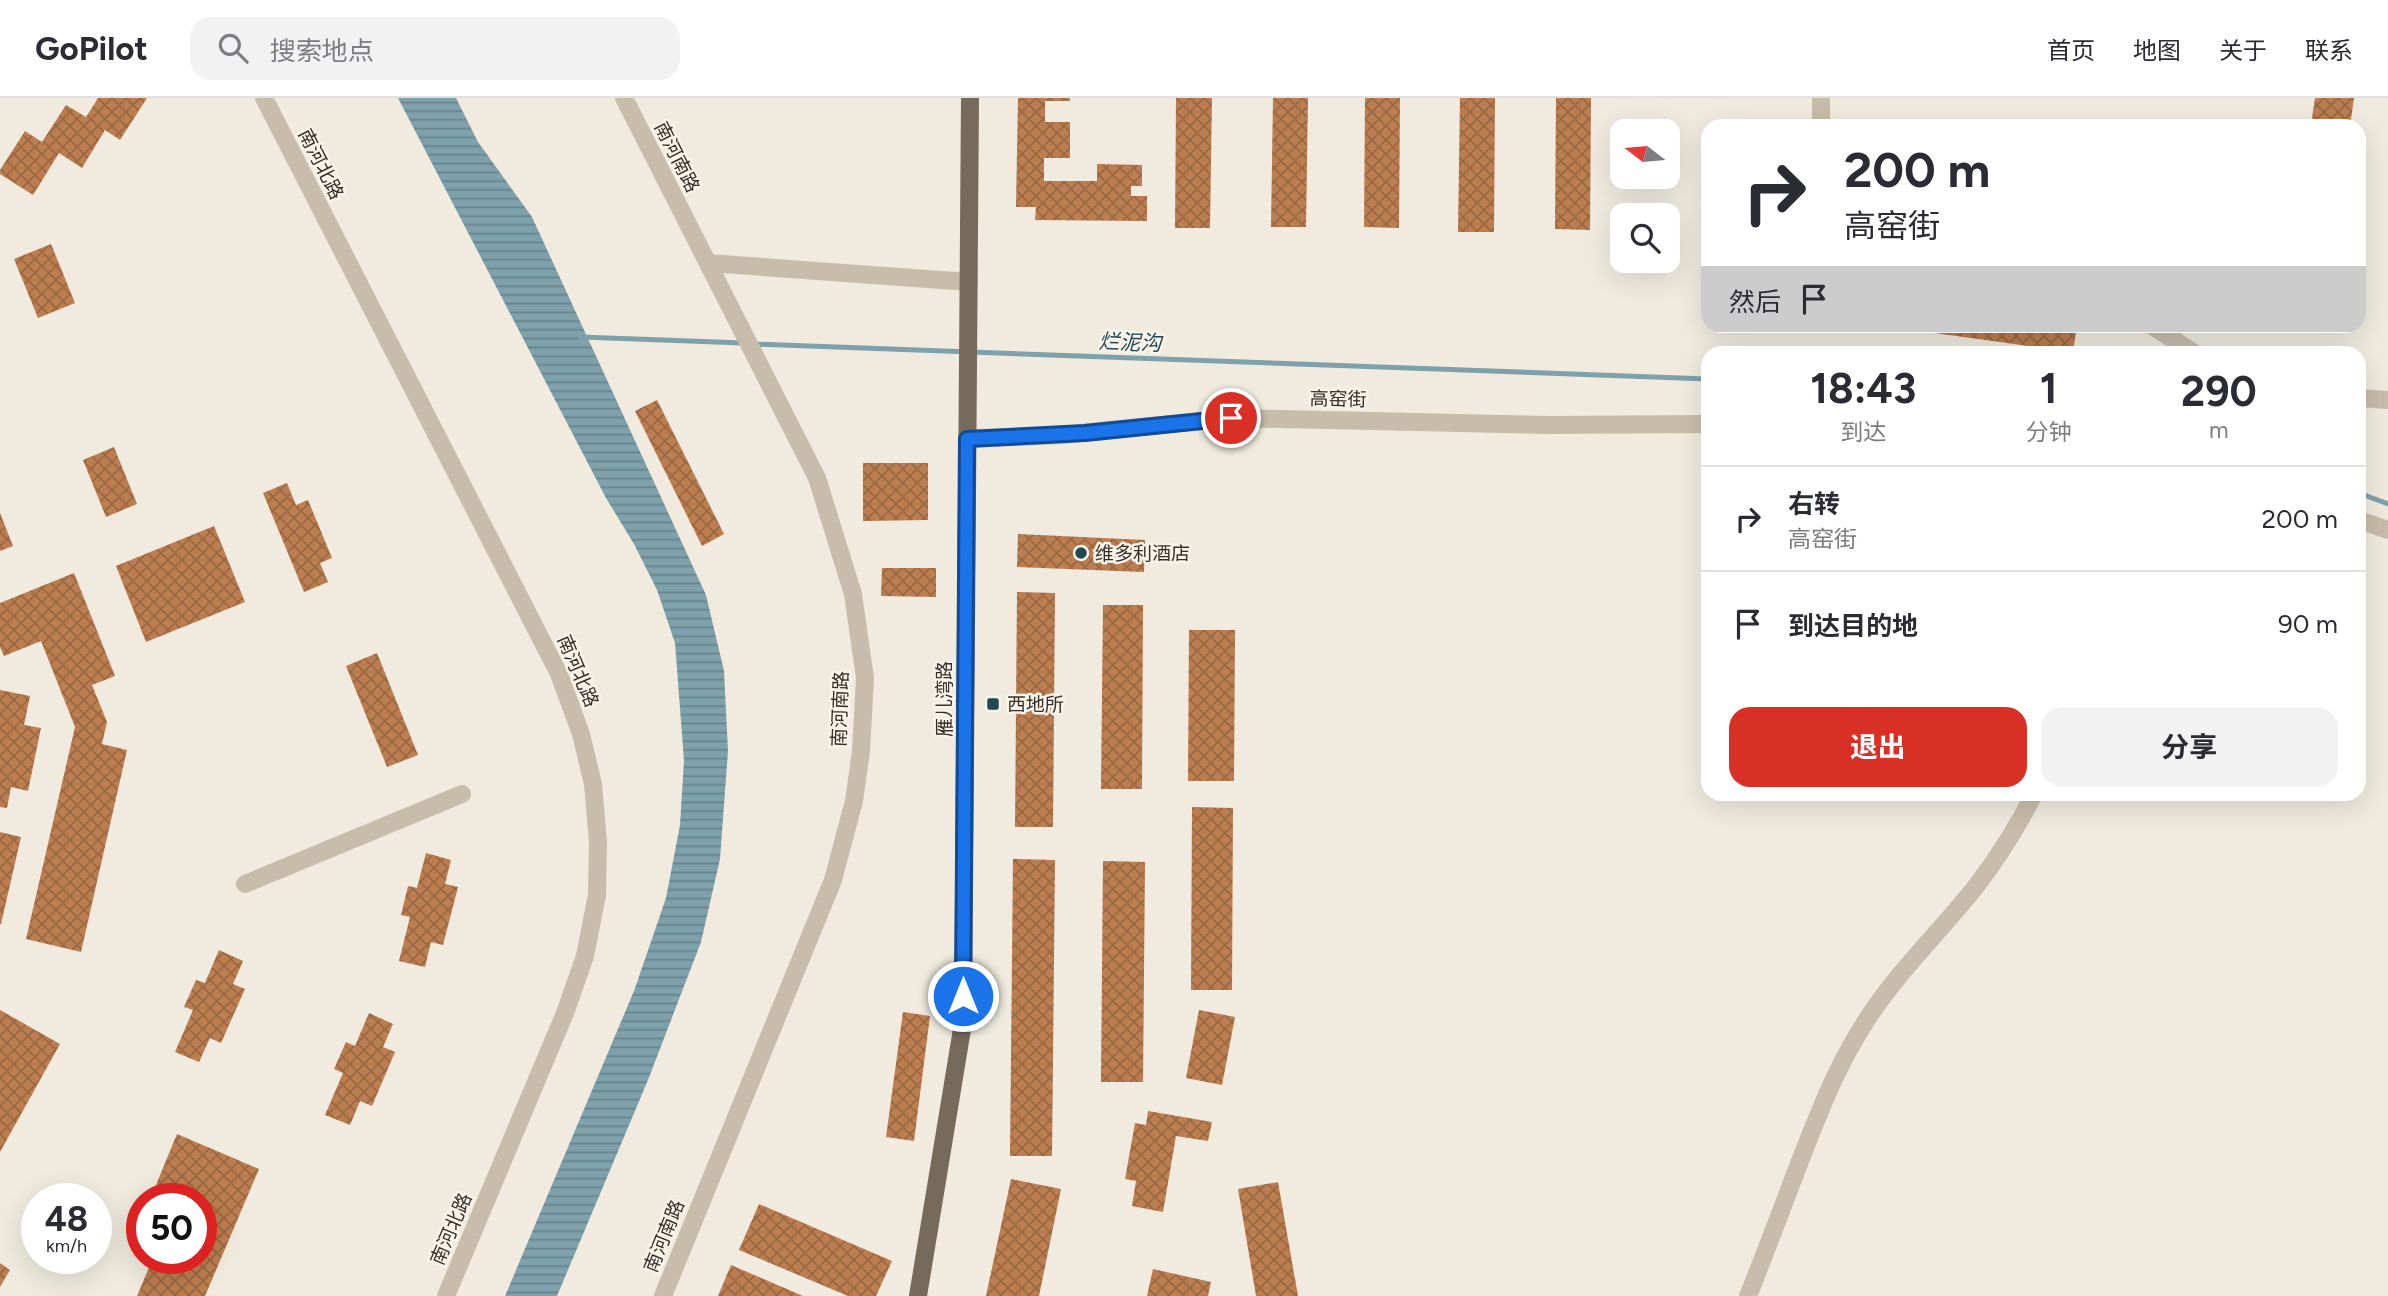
<!DOCTYPE html>
<html lang="zh">
<head>
<meta charset="utf-8">
<style>
  :root { --surface:#fff; --page:#f2f2f3; --text:#2b2b33; --muted:#7c7c81; --line:#e1e1e2; --accent:#d93025 }
  body { margin:0; font-family:Figtree,"Noto Sans SC",sans-serif; background:var(--page); color:var(--text); height:100vh; display:flex; flex-direction:column; font-size:26px; white-space:nowrap }
  * { box-sizing:border-box; margin:0 }
  p { font-size:23px; color:var(--muted) }
  .icon { flex:none; width:38px; height:38px; fill:none; stroke:currentColor; stroke-width:2; stroke-linecap:round; stroke-linejoin:round }
  .map { position:relative; flex:1; overflow:hidden }
  .sheet { position:absolute; left:1701px; top:248px; width:665px; height:455px; display:flex; flex-direction:column; background:var(--surface); border-radius:21px; box-shadow:0 7px 28px #0002 }
  .sheet>* { flex:none }
  .guide { position:absolute; left:1701px; top:21px; width:665px; height:214px; border-radius:21px; box-shadow:0 7px 28px #0002; background:#fff; color:var(--text); overflow:hidden }
  .needle { width:46px; rotate:286deg }
  .buttons { position:absolute; left:1610px; top:21px; display:grid; gap:14px }
  .buttons a { display:grid; place-items:center; width:70px; height:70px; border-radius:14px; background:var(--surface); box-shadow:0 7px 28px #0002; font-size:35px }
  .speed { position:absolute; left:21px; top:1085px; display:flex; gap:14px; font-size:35px; font-weight:700; text-align:center }
  .speed>* { display:grid; place-content:center; width:91px; height:91px; border-radius:50%; background:var(--surface); box-shadow:0 7px 28px #0002; line-height:1 }
  .speed small { font-size:18px; font-weight:400 }
  .speed .limit { border:10px solid #d22; background:#fff; color:#111 }
  .pin { position:absolute; display:grid; place-items:center; width:60px; height:60px; color:#fff; margin:-30px; border:4px solid #fff; border-radius:50%; box-shadow:0 2px 7px #0007 }
  .me { position:absolute; width:77px; margin:-38px; rotate:0deg; stroke-linejoin:round; filter:drop-shadow(0 0 5px #0008) }
  .turn { display:flex; align-items:center; gap:24px; height:147px; padding:0 28px; font-size:32px }
  .turn .icon { width:91px; height:91px; stroke-width:2.5 }
  .turn b { display:block; font-size:49px; line-height:60px }
  .then { display:flex; align-items:center; height:66px; padding:0 28px; background:#0003; gap:14px; font-size:26px }
  .eta { display:flex; justify-content:space-evenly; align-items:center; height:119px; text-align:center }
  .eta b { font-size:42px; font-weight:700; line-height:49px }
  .cta { display:flex; gap:14px; margin-top:auto; padding:14px 28px }
  .cta a { flex:1; height:80px; border-radius:21px; background:var(--accent); color:#fff; font-size:28px; font-weight:700; line-height:80px; text-align:center }
  .cta a+a { background:var(--page); color:var(--text) }
  ul { padding:0; list-style:none }
  li { display:flex; align-items:center; gap:21px; height:105px; padding:0 28px; border-top:2px solid var(--line) }
  li div { flex:1 }
  li b { display:block; font-size:26px }
  li em { font-style:normal }
  header { display:flex; align-items:center; gap:42px; box-sizing:border-box; height:98px; padding:0 35px; background:var(--surface); border-bottom:2px solid var(--line) }
  header strong { font-size:33px }
  nav { display:flex; gap:38px; margin-inline-start:auto; font-size:24px }
  .search { width:490px; height:63px; background:var(--page); display:flex; align-items:center; gap:18px; box-sizing:border-box; padding:0 24px; border-radius:21px; color:var(--muted); font-size:26px }
  .map>svg:first-child { display:block }
</style>
</head>
<body>
<header>
<strong>GoPilot</strong>
<div class="search"><svg class="icon" aria-label="search" viewBox="0 0 24 24"><circle cx="10" cy="10" r="6"/><path d="M15 15l6 6"/></svg>搜索地点</div>
<nav><a>首页</a><a>地图</a><a>关于</a><a>联系</a></nav>
</header>
<div class="map">
<svg width="2388" height="1198" viewBox="0 0 2388 1198">
  <defs>
    <pattern id="water-rules" width="6" height="5" patternUnits="userSpaceOnUse" patternTransform="scale(1.75)"><rect width="6" height="5" fill="#7fa1ab"/><path d="M0 2.5h6" fill="none" stroke="#69848b"/></pattern>
    <pattern id="building-cross-hatch" width="8" height="8" patternUnits="userSpaceOnUse" patternTransform="scale(1.75)"><rect width="8" height="8" fill="#bc7e50"/><path d="M0 0l8 8M0 8l8-8" fill="none" stroke="#9a6842"/></pattern>
  </defs>
  <rect width="100%" height="100%" fill="#f0ebde"/>
  <path fill="url(#water-rules)" d="M398,0H456L478,44L532,119L706,497L724,573L728,653L720,761L701,844L648,982L557,1198H505L634,893L666,800L680,727L684,663L675,545L657,492L634,446L606,400Z"/>
  <g fill="none" stroke-linecap="round" stroke-linejoin="round">
    <g stroke="#7fa1ab" stroke-width="5">
      <path d="M581,239L743,245"/>
      <path d="M753,246L1708,281"/>
      <path d="M2359,395L2388,406"/>
    </g>
  </g>
  <g fill="url(#building-cross-hatch)">
    <path d="M98,0H147L120,42L105,32L82,70L59,55L33,97L0,76V72L25,33L42,44L66,7L86,19Z"/>
    <path d="M1018,0H1070V3H1045V24H1070V60H1044V83H1097V66L1142,67V88H1131V98H1147V123L1035,122L1036,109H1016Z"/>
    <path d="M1176,0H1212L1210,130H1175Z"/>
    <path d="M1273,0H1308L1306,129H1271Z"/>
    <path d="M1365,0H1400L1399,130L1364,129Z"/>
    <path d="M1460,0H1495L1494,134H1458Z"/>
    <path d="M1556,0H1591L1590,132L1555,131Z"/>
    <path d="M2315,0H2354L2350,28L2311,27Z"/>
    <path d="M51,146L75,205L38,220L14,161Z"/>
    <path d="M1913,228H2077L2073,254L1913,232Z"/>
    <path d="M657,302L724,436L702,448L635,313Z"/>
    <path d="M114,349L137,406L106,419L83,362Z"/>
    <path d="M863,365H928V422L863,423Z"/>
    <path d="M287,385L296,407L308,402L332,460L320,465L328,484L304,494L263,395Z"/>
    <path d="M0,415L13,448L0,453Z"/>
    <path d="M214,428L245,504L146,544L116,468Z"/>
    <path d="M1018,436L1145,442L1144,474L1017,469Z"/>
    <path d="M882,470H936V499L881,498Z"/>
    <path d="M74,475L115,578L92,587L107,624L102,646L127,652L81,854L26,841L75,629L41,543L4,558L0,549V505Z"/>
    <path d="M1017,494L1055,495L1053,729H1015Z"/>
    <path d="M1103,507H1143L1142,691H1101Z"/>
    <path d="M1189,532H1235L1234,683H1188Z"/>
    <path d="M377,555L418,657L387,669L346,568Z"/>
    <path d="M0,592L30,598L24,627L41,630L28,693L11,689L7,710L0,709Z"/>
    <path d="M1192,709L1233,710L1232,892H1191Z"/>
    <path d="M0,734L21,739L1,826H0Z"/>
    <path d="M426,755L451,762L445,786L458,789L443,847L431,844L425,869L399,863L410,819L401,817L408,788L417,790Z"/>
    <path d="M1013,761L1055,762L1052,1058H1010Z"/>
    <path d="M1103,763L1145,764L1143,984H1101Z"/>
    <path d="M219,852L243,863L233,886L245,891L221,945L210,940L199,964L175,954L193,912L184,909L196,882L205,885Z"/>
    <path d="M0,912L60,946L0,1054Z"/>
    <path d="M1199,912L1235,919L1222,987L1186,980Z"/>
    <path d="M903,914L930,918L914,1043L886,1039Z"/>
    <path d="M369,915L393,926L383,949L395,954L372,1008L360,1003L350,1027L325,1017L343,975L334,971L346,944L355,948Z"/>
    <path d="M1148,1013L1212,1024L1208,1043L1176,1038L1163,1114L1132,1108L1136,1083L1125,1081L1135,1025L1146,1027Z"/>
    <path d="M177,1036L259,1071L205,1198H137L153,1160H201V1101H178L180,1097L156,1087Z"/>
    <path d="M1011,1081L1061,1091L1039,1198H986Z"/>
    <path d="M1278,1084L1298,1198H1256L1238,1091Z"/>
    <path d="M759,1106L892,1163L876,1198H848L739,1152Z"/>
    <path d="M0,1165L10,1172L0,1189Z"/>
    <path d="M731,1167L803,1198H718Z"/>
    <path d="M1153,1171L1211,1184L1208,1198H1147Z"/>
  </g>
  <g fill="none" stroke-linecap="round" stroke-linejoin="round">
    <g stroke="#c8bdaa" stroke-width="18">
      <path d="M264,0L559,576L581,636L593,686L598,744L597,797L585,858L565,915L446,1198"/>
      <path d="M624,0L817,380L853,496L865,580L861,653L854,703L833,782L663,1198"/>
      <path d="M1821,28V0"/>
      <path d="M708,165L969,184"/>
      <path d="M2152,228L2196,256"/>
      <path d="M2359,300L2388,302"/>
      <path d="M967,341L1061,337L1231,320L1550,327L1708,326"/>
      <path d="M2359,422L2388,432"/>
      <path d="M245,786L462,696"/>
      <path d="M1748,1198C1766,1153 1783,1108 1800,1063C1819,1015 1837,967 1866,923C1897,874 1941,833 1977,787C1999,758 2018,728 2034,696"/>
    </g>
    <path stroke="#766a5b" stroke-width="18" d="M918,1198L963,925L970,0"/>
  </g>
  <g fill="none" stroke-linecap="round" stroke-linejoin="round">
    <g stroke="#114b97" stroke-width="18">
      <path id="route" d="M963,898L967,341L1085,335L1231,320"/>
    </g>
    <use href="#route" stroke="#1a73e8" stroke-width="12"/>
  </g>
  <g fill="#224854" stroke="#f8f4ea" stroke-width="2.5">
    <circle cx="1081" cy="455" r="7"/>
    <rect x="986" y="599" width="14" height="14" rx="3.5"/>
  </g>
  <g text-anchor="middle" dominant-baseline="central" stroke-width="5" stroke-linejoin="round" paint-order="stroke">
    <g font-size="19" fill="#362f29" stroke="#f8f4ea">
      <text transform="translate(677 59) rotate(63)">南河南路</text>
      <text transform="translate(321 66) rotate(63)">南河北路</text>
      <text transform="translate(1338 301) rotate(1)">高窑街</text>
      <text transform="translate(578 573) rotate(67)">南河北路</text>
      <text transform="translate(944 601) rotate(-90)">雁儿湾路</text>
      <text transform="translate(840 611) rotate(-88)">南河南路</text>
      <text transform="translate(451 1131) rotate(-67)">南河北路</text>
      <text transform="translate(664 1138) rotate(-68)">南河南路</text>
    </g>
    <g font-size="19" fill="#362f29" stroke="#f8f4ea" text-anchor="start">
      <text x="1095" y="455">维多利酒店</text>
      <text x="1007" y="606">西地所</text>
    </g>
    <g font-size="21" font-style="italic" fill="#224854" stroke="#f8f4ea">
      <text transform="translate(1130 244) rotate(2)">烂泥沟</text>
    </g>
  </g>
</svg>
<div class="buttons">
<a><svg class="needle" viewBox="-14 -14 28 28"><path d="M0-13l5 13h-10z" fill="#e53935"/><path d="M0 13l5-13h-10z" fill="#7c7c81"/></svg></a>
<a><svg class="icon" aria-label="search" viewBox="0 0 24 24"><circle cx="10" cy="10" r="6"/><path d="M15 15l6 6"/></svg></a>
</div>
<div class="speed"><div>48<small>km/h</small></div><div class="limit">50</div></div>
<div class="pin" style="left:1231px;top:320px;background:#d93025"><svg class="icon" aria-label="arrive" viewBox="0 0 24 24"><path d="M6 21V4h12l-3 4 3 4H6"/></svg></div>
<svg class="me" style="left:963px;top:898px" viewBox="-20 -20 40 40"><circle r="17" fill="#1a73e8" stroke="#fff" stroke-width="3"/><path d="M0-11L8 9 0 5-8 9z" fill="#fff"/></svg>
<div class="guide">
<div class="turn"><svg class="icon" aria-label="right" viewBox="0 0 24 24"><path d="M7 20v-9h11M14 6l5 5-5 5"/></svg><div><b>200 m</b>高窑街</div></div>
<div class="then">然后<svg class="icon" aria-label="arrive" viewBox="0 0 24 24"><path d="M6 21V4h12l-3 4 3 4H6"/></svg></div>
</div>
<section class="sheet">
<div class="eta">
<div><b>18:43</b><p>到达</p></div>
<div><b>1</b><p>分钟</p></div>
<div><b>290</b><p>m</p></div>
</div>
<ul>
<li><svg class="icon" aria-label="right" viewBox="0 0 24 24"><path d="M7 20v-9h11M14 6l5 5-5 5"/></svg><div><b>右转</b><p>高窑街</p></div><em>200 m</em></li>
<li><svg class="icon" aria-label="arrive" viewBox="0 0 24 24"><path d="M6 21V4h12l-3 4 3 4H6"/></svg><div><b>到达目的地</b></div><em>90 m</em></li>
</ul>
<div class="cta"><a>退出</a><a>分享</a></div>
</section>
</div>
</body>
</html>
